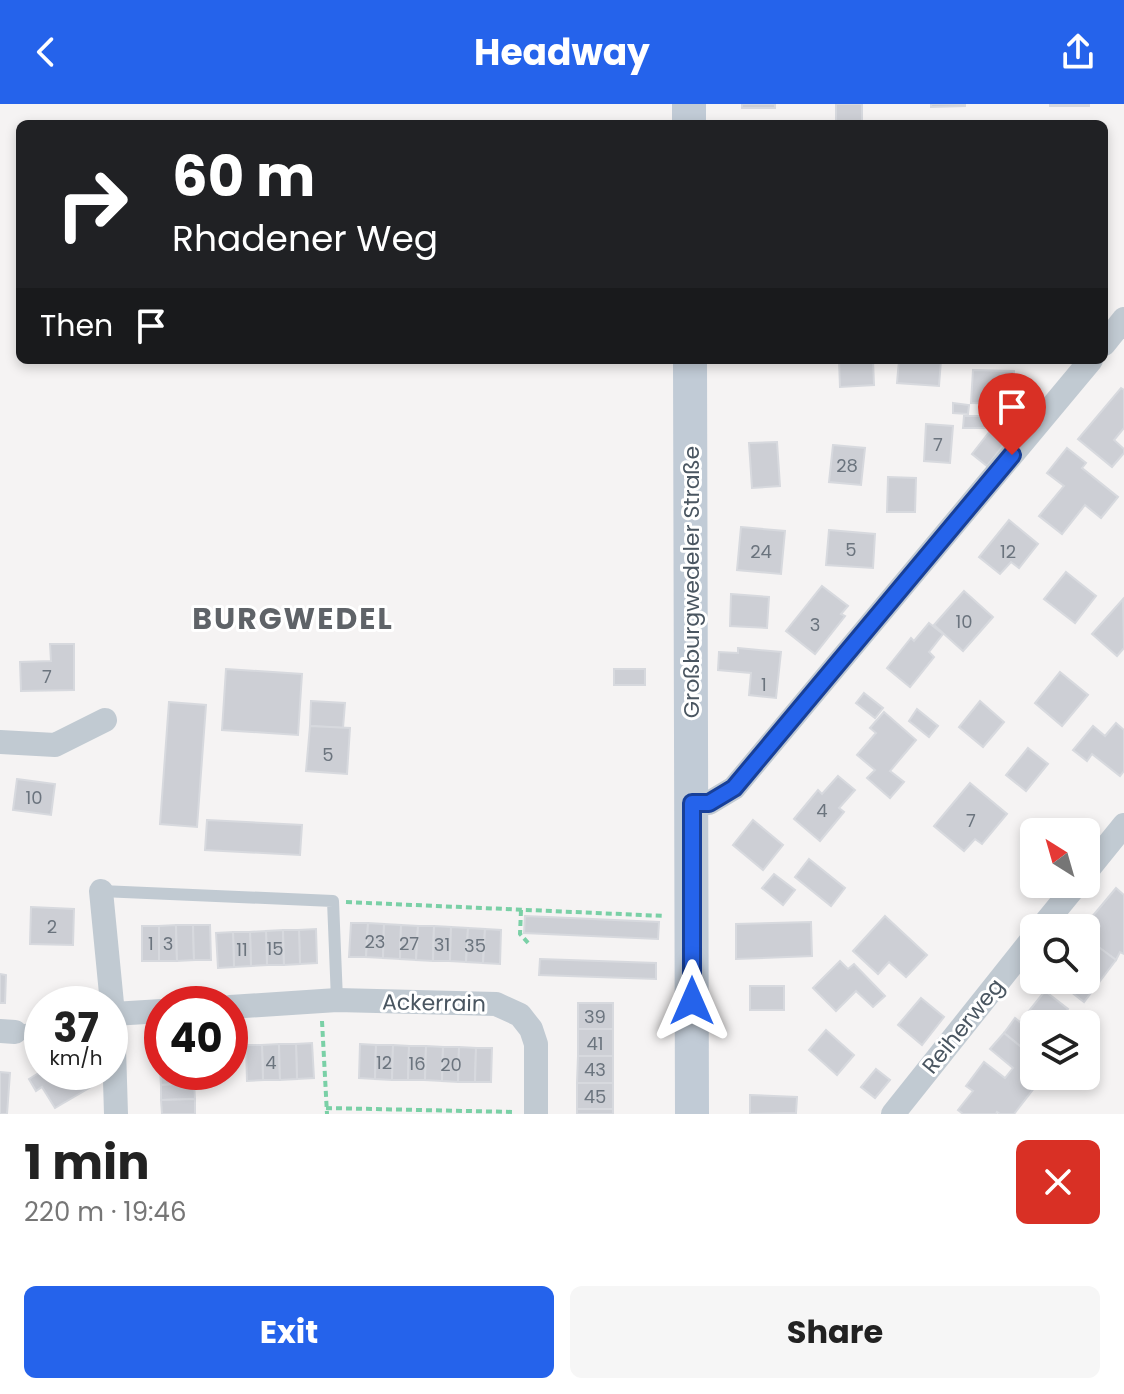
<!DOCTYPE html>
<html lang="en">
<head>
<meta charset="utf-8">
<style>
  :root { --surface:#fff; --page:#f6f6f6; --text:#222; --muted:#767676; --accent:#2563eb }
  body { margin:0; font-family:Poppins,sans-serif; background:var(--page); color:var(--text); height:100vh; display:flex; flex-direction:column; font-size:30px; white-space:nowrap }
  * { box-sizing:border-box; margin:0 }
  p { font-size:26px; color:var(--muted) }
  .icon { flex:none; width:44px; height:44px; fill:none; stroke:currentColor; stroke-width:2; stroke-linecap:round; stroke-linejoin:round }
  .map { position:relative; height:1010px; overflow:hidden }
  .drawer { display:flex; flex-direction:column; background:var(--surface); flex:1 }
  .drawer>* { flex:none }
  .guide { position:absolute; left:16px; top:16px; width:1092px; height:244px; border-radius:12px; box-shadow:0 4px 12px #0003; background:#202124; color:#fff; overflow:hidden }
  .needle { width:52px; rotate:323deg }
  .tools { position:absolute; left:1020px; top:714px; display:grid; gap:16px }
  .tools a { display:grid; place-items:center; width:80px; height:80px; border-radius:12px; background:var(--surface); box-shadow:0 4px 12px #0003; font-size:40px }
  .speed { position:absolute; left:24px; top:882px; display:flex; gap:16px; font-size:40px; font-weight:700; text-align:center }
  .speed>* { display:grid; place-content:center; width:104px; height:104px; border-radius:50%; background:var(--surface); box-shadow:0 4px 12px #0003; line-height:1 }
  .speed small { font-size:20px; font-weight:400 }
  .speed .limit { border:12px solid #d22; background:#fff; color:#111 }
  .pin { position:absolute; display:grid; place-items:center; width:68px; height:68px; color:#fff; margin:-82px -34px; border-radius:50% 50% 50% 0; rotate:-45deg; box-shadow:0 0 8px #0007 }
  .pin .icon { rotate:45deg }
  .me { position:absolute; width:88px; margin:-44px; rotate:0deg; stroke-linejoin:round; filter:drop-shadow(0 0 6px #0008) }
  .turn { display:flex; align-items:center; gap:28px; height:168px; padding:0 24px; font-size:36px }
  .turn .icon { width:104px; height:104px; stroke-width:2.5 }
  .turn b { display:block; font-size:56px; line-height:68px }
  .then { display:flex; align-items:center; height:76px; padding:0 24px; background:#0003; gap:16px; font-size:30px }
  .round { display:grid; place-items:center; flex:none; width:84px; height:84px; border-radius:12px; background:var(--page) }
  .headline { display:flex; align-items:center; justify-content:space-between; height:136px; padding:0 24px }
  h1 { font-size:48px; font-weight:700; line-height:60px }
  .button { display:flex; gap:16px; margin-top:auto; padding:16px 24px }
  .button a { flex:1; height:92px; border-radius:12px; background:var(--accent); color:#fff; font-size:32px; font-weight:700; line-height:92px; text-align:center }
  .button a+a { background:var(--page); color:var(--text) }
  header { display:flex; justify-content:space-between; align-items:center; height:104px; padding:0 24px; background:var(--accent); color:#fff; font-size:36px; font-weight:700 }
  .map>svg:first-child { display:block }
</style>
</head>
<body>
<header><svg class="icon" aria-label="back" viewBox="0 0 24 24"><path d="M15 5l-7 7 7 7"/></svg>Headway<svg class="icon" aria-label="share" viewBox="0 0 24 24"><path d="M12 15V3M7 8l5-5 5 5M5 13v7h14v-7"/></svg></header>
<div class="map">
<svg width="1124" height="1010" viewBox="0 0 1124 1010">
  <rect width="100%" height="100%" fill="#f5f3f3"/>
  <g fill="#cdcfd5" stroke="#d7d9de" stroke-width="2">
    <rect x="742" y="0" width="33" height="4"/>
    <rect x="836" y="0" width="26" height="20"/>
    <path d="M931,0H965V2L931,3Z"/>
    <rect x="1050" y="0" width="39" height="2"/>
    <path d="M839,256H873L874,281L840,283Z"/>
    <path d="M899,256H941L939,282L897,279Z"/>
    <path d="M973,266L1014,267L1013,300L971,299Z"/>
    <path d="M1121,284L1124,286V324L1114,336L1124,345V349L1112,363L1078,335Z"/>
    <path d="M953,299L969,301L968,310L953,309Z"/>
    <path d="M964,312H987V324H963Z"/>
    <path d="M926,320L953,322L950,359L924,357Z"/>
    <path d="M994,322L1009,334L987,362L972,350Z"/>
    <path d="M777,338L780,382L752,384L749,339Z"/>
    <path d="M833,341L865,344L861,381L829,378Z"/>
    <path d="M1067,344L1086,359L1082,364L1118,393L1101,414L1085,401L1062,430L1039,412L1064,382L1047,369Z"/>
    <path d="M888,373L916,374L915,408H887Z"/>
    <path d="M1009,416L1038,440L1019,464L1011,458L1000,470L979,453Z"/>
    <path d="M741,423L785,427L781,470L737,466Z"/>
    <path d="M829,426L875,430L873,464L826,461Z"/>
    <path d="M1066,468L1096,492L1075,519L1044,495Z"/>
    <path d="M822,482L848,502L841,510L845,512L815,550L786,527Z"/>
    <path d="M964,487L993,513L963,547L934,521Z"/>
    <path d="M731,490L769,493L767,524L730,522Z"/>
    <path d="M1123,495L1124,544L1117,552L1092,530Z"/>
    <path d="M929,519L943,530L929,548L934,553L910,583L887,564L911,534L914,537Z"/>
    <path d="M50,540H74V586L21,587L20,558L51,557Z"/>
    <path d="M738,544L781,548L776,594L749,591L751,569L718,566L719,548L738,549Z"/>
    <path d="M226,565L302,570L298,631L222,626Z"/>
    <rect x="614" y="565" width="31" height="16"/>
    <path d="M1060,568L1088,591L1062,622L1035,599Z"/>
    <path d="M864,589L883,604L875,614L856,599Z"/>
    <path d="M311,597L345,599L343,624L310,622Z"/>
    <path d="M980,597L1004,618L983,643L959,623Z"/>
    <path d="M169,598L206,601L197,723L160,720Z"/>
    <path d="M917,605L938,622L929,633L909,617Z"/>
    <path d="M884,608L916,636L890,667L904,678L890,694L867,674L875,666L857,651L876,629L870,624Z"/>
    <path d="M1116,619L1124,626V667L1120,672L1092,650L1087,657L1073,646L1093,622L1105,632Z"/>
    <path d="M310,622L350,624L347,670L306,667Z"/>
    <path d="M1028,644L1048,660L1026,687L1006,671Z"/>
    <path d="M838,672L855,686L839,704L844,708L820,737L794,715L818,686L822,690Z"/>
    <path d="M17,675L55,680L51,711L13,706Z"/>
    <path d="M970,679L1007,710L982,740L975,735L964,747L934,722Z"/>
    <path d="M207,716L302,721L300,751L205,746Z"/>
    <path d="M753,716L783,741L763,766L733,741Z"/>
    <path d="M809,755L845,784L831,802L795,773Z"/>
    <path d="M774,770L795,786L783,801L762,784Z"/>
    <path d="M1116,784L1124,791V850L1120,848L1116,856L1089,836L1100,822L1091,814Z"/>
    <path d="M31,803L74,805L73,841L30,840Z"/>
    <path d="M525,812L659,818L658,835L524,829Z"/>
    <path d="M885,812L927,851L906,873L889,858L878,870L853,847Z"/>
    <path d="M811,818L812,852L736,855V820Z"/>
    <path d="M351,819H368L366,853H349Z"/>
    <path d="M368,819L384,820L383,854L366,853Z"/>
    <path d="M384,820L401,821L400,855L383,854Z"/>
    <path d="M176,821L177,857H159V822Z"/>
    <path d="M176,821H193L194,856L177,857Z"/>
    <path d="M193,821H210L211,856H194Z"/>
    <path d="M401,821L418,822L416,856L400,855Z"/>
    <rect x="142" y="822" width="17" height="35"/>
    <path d="M418,822H434L433,857L416,856Z"/>
    <path d="M434,822L451,823L450,857H433Z"/>
    <path d="M451,823L468,824L466,858L450,857Z"/>
    <path d="M468,824L485,825L483,859L466,858Z"/>
    <path d="M316,825L317,859L300,860L299,826Z"/>
    <path d="M485,825L501,826L500,860L483,859Z"/>
    <path d="M283,826L284,861H267L266,827Z"/>
    <path d="M283,826H299L300,860L284,861Z"/>
    <path d="M266,827L267,861L251,862L250,828Z"/>
    <path d="M233,828H250L251,862L234,863Z"/>
    <path d="M233,828L234,863L218,864L216,829Z"/>
    <path d="M1089,836L1116,856L1084,898L1057,877L1086,876V840Z"/>
    <path d="M540,855L656,859V875L539,871Z"/>
    <path d="M840,857L848,865L854,860L885,892L873,903L856,887L836,907L813,884Z"/>
    <path d="M0,870L6,871L5,899H0Z"/>
    <rect x="750" y="882" width="34" height="24"/>
    <path d="M1045,887L1068,905L1056,920H1034V947L1031,951L1004,929L1015,914L1020,918Z"/>
    <path d="M921,894L944,913L922,941L898,921Z"/>
    <rect x="578" y="899" width="35" height="26"/>
    <rect x="578" y="925" width="35" height="27"/>
    <path d="M826,926L854,951L837,971L809,946Z"/>
    <path d="M1004,929L1031,951L1024,960L1034,968V972H1039L1042,974L1014,1010H1000L997,1008L996,1010H963L958,1006L973,987L966,982L984,958L1005,974L1013,964L990,945Z"/>
    <rect x="230" y="932" width="14" height="17"/>
    <path d="M312,939L314,974L297,975L296,940Z"/>
    <path d="M279,940L280,976H263L262,941Z"/>
    <path d="M279,940H296L297,975L280,976Z"/>
    <path d="M360,940L376,941L375,975L359,974Z"/>
    <path d="M246,941H262L263,976L247,977Z"/>
    <path d="M376,941H393L392,976L375,975Z"/>
    <path d="M393,941L409,942L408,976H392Z"/>
    <path d="M409,942H426L425,976H408Z"/>
    <path d="M426,942L443,943L442,977L425,976Z"/>
    <path d="M443,943H459L458,978L442,977Z"/>
    <path d="M459,943L476,944L475,978H458Z"/>
    <path d="M476,944H492L491,978H475Z"/>
    <path d="M578,952H613V979H577Z"/>
    <path d="M160,965H162V968H193L194,979L161,981Z"/>
    <path d="M876,965L890,976L875,994L861,983Z"/>
    <path d="M42,967L82,968L91,983L55,1004L42,983L36,987L29,975Z"/>
    <path d="M0,968L10,969L7,1010H0Z"/>
    <path d="M194,979L195,995L161,996V981Z"/>
    <rect x="577" y="979" width="36" height="26"/>
    <path d="M750,991L797,993L796,1009L750,1010Z"/>
    <path d="M195,995V1010H162L161,996Z"/>
    <rect x="577" y="1005" width="36" height="5"/>
  </g>
  <g fill="none" stroke-linecap="round" stroke-linejoin="round">
    <g stroke="#7ad0a6" stroke-width="4" stroke-dasharray="6 4" stroke-linecap="butt">
      <path d="M346,798L665,812"/>
      <path d="M521,806L520,830L530,841"/>
      <path d="M322,917L327,1010"/>
      <path d="M326,1004L514,1008"/>
    </g>
    <g stroke="#c1cad2" stroke-width="12">
      <path d="M101,787L333,797L337,896"/>
      <path d="M15,928L42,923"/>
    </g>
    <g stroke="#c1cad2" stroke-width="24">
      <path d="M1104,240L1124,215"/>
      <path d="M0,638L55,641L105,616"/>
      <path d="M692,699H709L734,684L1091,256"/>
      <path d="M1086,768L1124,721"/>
      <path d="M101,787L113,910L116,1010"/>
      <path d="M1041,824L1077,780"/>
      <path d="M230,903L337,896L496,900L520,911L531,925L536,940V1010"/>
      <path d="M113,910L162,907"/>
      <path d="M0,927L15,928"/>
      <path d="M893,1010L1034,833"/>
    </g>
    <g stroke="#c1cbd6" stroke-width="34">
      <path d="M689,20V0"/>
      <path d="M690,256L692,1010"/>
    </g>
  </g>
  <g fill="none" stroke-linecap="round" stroke-linejoin="round">
    <g stroke="#184099" stroke-width="20">
      <path id="route" d="M692,897V699H709L734,684L1012,351"/>
    </g>
    <use href="#route" stroke="#2563eb" stroke-width="14"/>
  </g>
  <g text-anchor="middle" dominant-baseline="central" stroke-width="6" stroke-linejoin="round" paint-order="stroke">
    <g font-size="18" fill="#6b747e">
      <text x="938" y="340">7</text>
      <text x="847" y="361">28</text>
      <text x="851" y="445">5</text>
      <text x="761" y="447">24</text>
      <text x="1008" y="447">12</text>
      <text x="964" y="517">10</text>
      <text x="815" y="520">3</text>
      <text x="47" y="572">7</text>
      <text x="764" y="580">1</text>
      <text x="328" y="650">5</text>
      <text x="34" y="693">10</text>
      <text x="822" y="706">4</text>
      <text x="971" y="716">7</text>
      <text x="52" y="822">2</text>
      <text x="375" y="837">23</text>
      <text x="151" y="839">1</text>
      <text x="168" y="839">3</text>
      <text x="409" y="839">27</text>
      <text x="442" y="840">31</text>
      <text x="475" y="841">35</text>
      <text x="275" y="844">15</text>
      <text x="242" y="845">11</text>
      <text x="595" y="912">39</text>
      <text x="595" y="939">41</text>
      <text x="271" y="958">4</text>
      <text x="384" y="958">12</text>
      <text x="417" y="959">16</text>
      <text x="451" y="960">20</text>
      <text x="595" y="965">43</text>
      <text x="595" y="992">45</text>
    </g>
    <g font-size="22" fill="#4a5661" stroke="#fff">
      <text transform="translate(691 478) rotate(-90)">Großburgwedeler Straße</text>
      <text transform="translate(434 899) rotate(1)">Ackerrain</text>
      <text transform="translate(963 922) rotate(-51)">Reiherweg</text>
    </g>
    <g font-size="30" font-weight="bold" letter-spacing="2" fill="#5f6368" stroke="#fff">
      <text x="293" y="514">BURGWEDEL</text>
    </g>
  </g>
</svg>
<div class="tools">
<a><svg class="needle" viewBox="-14 -14 28 28"><path d="M0-13l5 13h-10z" fill="#e53935"/><path d="M0 13l5-13h-10z" fill="#767676"/></svg></a>
<a><svg class="icon" aria-label="search" viewBox="0 0 24 24"><circle cx="10" cy="10" r="6"/><path d="M15 15l6 6"/></svg></a>
<a><svg class="icon" aria-label="layers" viewBox="0 0 24 24"><path d="M12 4l9 5-9 5-9-5zM3 14l9 5 9-5"/></svg></a>
</div>
<div class="speed"><div>37<small>km/h</small></div><div class="limit">40</div></div>
<div class="pin" style="left:1012px;top:351px;background:#d93025"><svg class="icon" aria-label="arrive" viewBox="0 0 24 24"><path d="M6 21V4h12l-3 4 3 4H6"/></svg></div>
<svg class="me" style="left:692px;top:897px" viewBox="-20 -20 40 40"><path d="M0-17L14 15 0 8-14 15z" fill="#2563eb" stroke="#fff" stroke-width="4"/></svg>
<div class="guide">
<div class="turn"><svg class="icon" aria-label="right" viewBox="0 0 24 24"><path d="M7 20v-9h11M14 6l5 5-5 5"/></svg><div><b>60 m</b>Rhadener Weg</div></div>
<div class="then">Then<svg class="icon" aria-label="arrive" viewBox="0 0 24 24"><path d="M6 21V4h12l-3 4 3 4H6"/></svg></div>
</div>
</div>
<section class="drawer">
<div class="headline"><div><h1>1 min</h1><p>220 m · 19:46</p></div><a class="round" style="background:#d93025;color:#fff"><svg class="icon" aria-label="close" viewBox="0 0 24 24"><path d="M6 6l12 12M18 6L6 18"/></svg></a></div>
<div class="button"><a>Exit</a><a>Share</a></div>
</section>
</body>
</html>
